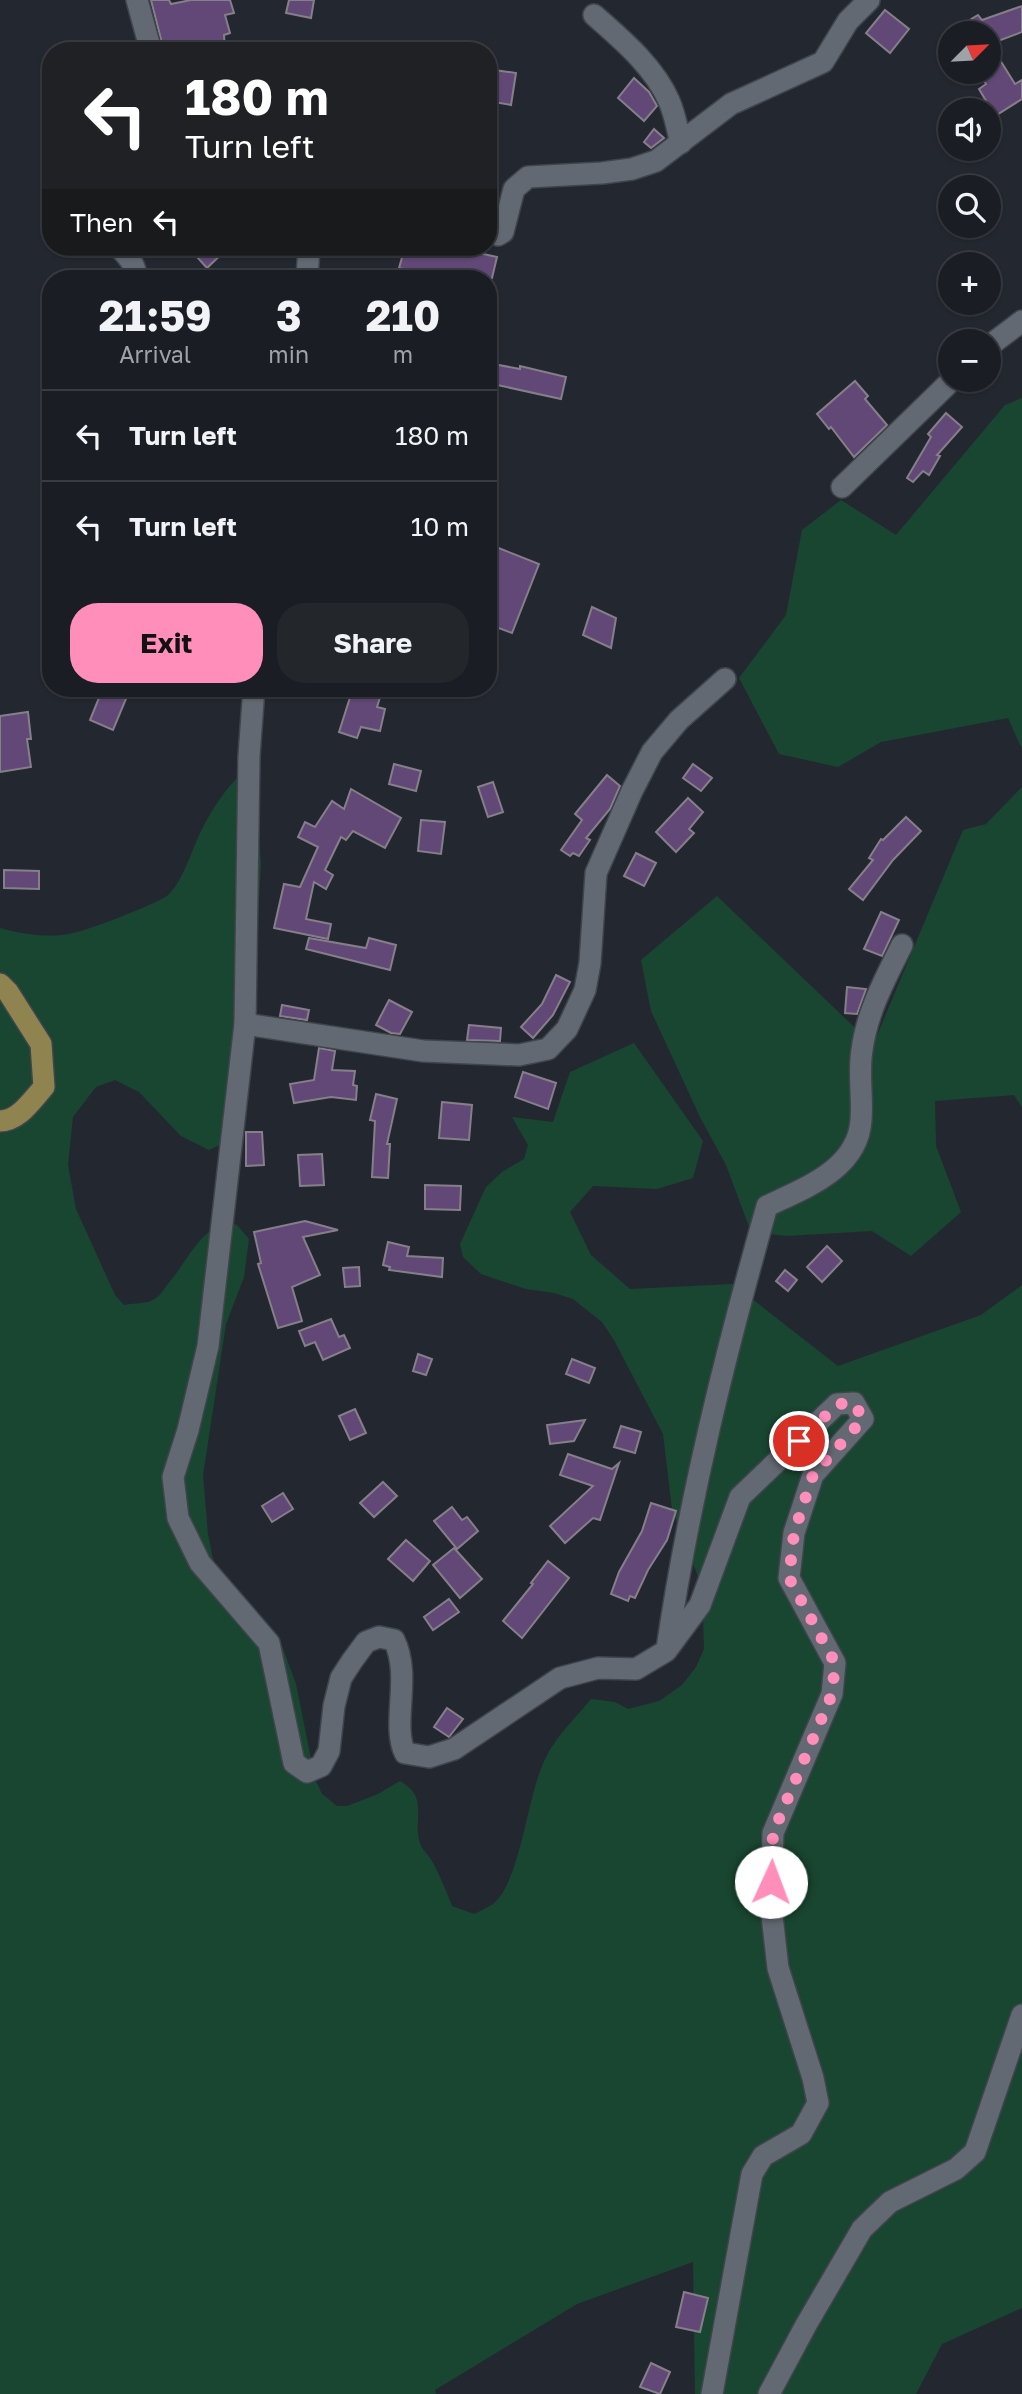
<!DOCTYPE html>
<html lang="en">
<head>
<meta charset="utf-8">
<style>
  :root { --surface:#1a1e24; --page:#23272c; --text:#f1f3f6; --muted:#9fa2a6; --line:#383c41; --accent:#ff8eba }
  body { margin:0; font-family:"Golos Text",sans-serif; background:var(--page); color:var(--text); height:100vh; display:flex; flex-direction:column; font-size:26px; white-space:nowrap }
  * { box-sizing:border-box; margin:0 }
  p { font-size:23px; color:var(--muted) }
  .icon { flex:none; width:38px; height:38px; fill:none; stroke:currentColor; stroke-width:2; stroke-linecap:round; stroke-linejoin:round }
  .map { position:relative; flex:1; overflow:hidden }
  .details { position:absolute; left:42px; top:270px; width:455px; height:427px; display:flex; flex-direction:column; background:var(--surface); border-radius:28px; box-shadow:0 2px 5px #0004,0 0 0 2px var(--line) }
  .details>* { flex:none }
  .hud { position:absolute; left:42px; top:42px; width:455px; height:214px; border-radius:28px; box-shadow:0 2px 5px #0004,0 0 0 2px var(--line); background:#202124; color:#fff; overflow:hidden }
  .needle { width:46px; rotate:66deg }
  .controls { position:absolute; left:938px; top:21px; display:grid; gap:14px }
  .controls a { display:grid; place-items:center; width:63px; height:63px; border-radius:50%; background:var(--surface); box-shadow:0 2px 5px #0004,0 0 0 2px var(--line); font-size:35px }
  .pin { position:absolute; display:grid; place-items:center; width:60px; height:60px; color:#fff; margin:-30px; border:4px solid #fff; border-radius:50%; box-shadow:0 2px 7px #0007 }
  .me { position:absolute; width:77px; margin:-38px; rotate:2deg; stroke-linejoin:round; filter:drop-shadow(0 0 5px #0008) }
  .turn { display:flex; align-items:center; gap:24px; height:147px; padding:0 28px; font-size:32px }
  .turn .icon { width:91px; height:91px; stroke-width:2.5 }
  .turn b { display:block; font-size:49px; line-height:60px }
  .then { display:flex; align-items:center; height:66px; padding:0 28px; background:#0003; gap:14px; font-size:26px }
  .eta { display:flex; justify-content:space-evenly; align-items:center; height:119px; text-align:center }
  .eta b { font-size:42px; font-weight:700; line-height:49px }
  .action { display:flex; gap:14px; margin-top:auto; padding:14px 28px }
  .action a { flex:1; height:80px; border-radius:28px; background:var(--accent); color:#111; font-size:28px; font-weight:700; line-height:80px; text-align:center }
  .action a+a { background:var(--page); color:var(--text) }
  ul { padding:0; list-style:none }
  li { display:flex; align-items:center; gap:21px; height:91px; padding:0 28px; border-top:2px solid var(--line) }
  li div { flex:1 }
  li b { display:block; font-size:26px }
  li em { font-style:normal }
  .map>svg:first-child { display:block }
</style>
</head>
<body>
<div class="map">
<svg width="1022" height="2394" viewBox="0 0 1022 2394">
  <rect width="100%" height="100%" fill="#232830"/>
  <g fill="#194630">
    <path d="M1022,398V749L1008,718L881,742L838,767L779,754L739,678L786,615L802,530L841,500L896,535L1005,405Z"/>
    <path d="M242,773L257,819L261,863L255,975L231,1140L209,1150L181,1136L139,1092L115,1080L96,1087L73,1117L68,1165L76,1209L115,1295L124,1305C132,1303 144,1304 151,1301C158,1298 163,1291 167,1285C187,1262 197,1234 226,1221L237,1225L249,1239L244,1277L226,1324L203,1475L208,1534L215,1569L223,1585L251,1605L281,1643L296,1684L315,1779L322,1794L337,1806H347L378,1794L400,1781C430,1798 412,1819 420,1843C422,1850 429,1855 432,1861C440,1875 446,1891 452,1906L474,1914C480,1911 487,1908 493,1904C520,1882 527,1799 543,1764C553,1739 574,1720 591,1699L615,1702L628,1709L659,1701L682,1685L696,1667L704,1649L702,1587L672,1509L663,1434L614,1340L602,1322L573,1299L554,1293L526,1289L481,1274L463,1257L460,1244L486,1187L502,1172L524,1159L528,1145L512,1117L553,1122L570,1072L634,1043L703,1141L693,1178L657,1189L593,1186L570,1212L591,1255L630,1289L733,1284L838,1366L981,1315L1022,1285V2308L942,2344L916,2394H695L693,2262L577,2304L435,2390L436,2394H0V928C21,934 46,938 69,934C84,932 157,904 168,895C183,882 193,846 202,829C212,809 226,788 242,773Z"/>
    <path d="M1022,787V1107L1014,1095L935,1101L936,1146L961,1212L911,1256L872,1231L787,1236L751,1232L726,1165L700,1117L651,1011L641,960L717,896L873,1045L963,830L986,824Z"/>
  </g>
  <g fill="#624876" stroke="#857f89" stroke-width="2">
    <path d="M151,0H169L171,4L191,0H230L234,13L225,15L230,33L224,35L225,51H164Z"/>
    <path d="M289,0H314L311,18L286,13Z"/>
    <path d="M1022,6V32L990,44L1015,84L1022,80V99L995,116L979,89L986,84L978,72H989V33H948L978,15L982,20Z"/>
    <path d="M885,10L909,29L890,53L866,33Z"/>
    <path d="M488,69L516,73L511,105L488,101Z"/>
    <path d="M634,78L649,92L657,106L644,121L618,98Z"/>
    <path d="M654,129L664,138L651,148L644,142Z"/>
    <path d="M188,247H229L207,268Z"/>
    <path d="M405,247H452L497,257L492,278H418L419,273L399,268Z"/>
    <path d="M488,363L520,369V366L566,377L561,399L488,383Z"/>
    <path d="M855,381L868,396L865,399L887,425L854,457L831,427L829,429L817,414Z"/>
    <path d="M946,413L962,427L937,455L940,456L929,475L923,471L913,482L907,478L931,437L928,434Z"/>
    <path d="M496,547L539,564L512,633L488,624V568Z"/>
    <path d="M592,607L616,618L611,648L583,635Z"/>
    <path d="M103,688H114L128,694L113,730L90,720Z"/>
    <path d="M353,688H383L377,707L385,709L380,731L361,727L357,738L339,732Z"/>
    <path d="M28,712L31,739H27L31,767L0,772V716Z"/>
    <path d="M394,764L421,771L416,791L389,784Z"/>
    <path d="M693,764L712,778L701,791L683,778Z"/>
    <path d="M607,775L620,786L610,809L586,838L590,840L579,856L573,853L570,856L561,850L582,820L575,814Z"/>
    <path d="M493,782L503,812L488,817L478,787Z"/>
    <path d="M351,789L401,818L385,848L353,831L346,840L341,837L325,870L333,875L326,889L314,882L306,919L331,924L328,939L274,928L284,884L300,887L318,847L298,837L305,822L315,827L332,801L344,809Z"/>
    <path d="M688,798L703,812L689,829L694,833L676,852L656,832Z"/>
    <path d="M906,817L921,831L893,860L863,900L849,889L873,860L869,858L881,839L883,840Z"/>
    <path d="M421,820L445,822L441,854L418,851Z"/>
    <path d="M636,853L656,863L644,886L624,876Z"/>
    <path d="M4,870L39,871V889L4,888Z"/>
    <path d="M881,912L899,920L882,956L864,949Z"/>
    <path d="M309,938L366,948L369,938L396,945L390,970L306,949Z"/>
    <path d="M556,975L570,982L553,1015L533,1038L521,1027L542,1004Z"/>
    <path d="M847,987L866,989L857,1014L845,1013Z"/>
    <path d="M389,1000L412,1012L400,1034L391,1033L376,1025Z"/>
    <path d="M282,1005L309,1010L307,1020L280,1016Z"/>
    <path d="M469,1025L501,1028L500,1041L467,1040Z"/>
    <path d="M319,1048L335,1051L332,1070L355,1071L353,1085L357,1086L356,1100L331,1097L294,1103L290,1084L314,1080Z"/>
    <path d="M523,1072L556,1083L548,1109L515,1097Z"/>
    <path d="M376,1094L397,1099L387,1144H390L388,1178L372,1177L375,1121L370,1120Z"/>
    <path d="M442,1102L472,1105L469,1140L439,1138Z"/>
    <path d="M246,1132H262L264,1165L246,1166Z"/>
    <path d="M322,1154L324,1185L300,1186L298,1155Z"/>
    <path d="M425,1185L461,1186L460,1210L425,1209Z"/>
    <path d="M305,1221L338,1230L303,1237L320,1275L292,1287L302,1321L278,1328L258,1264L261,1263L254,1232Z"/>
    <path d="M388,1242L409,1247L407,1256L443,1258L442,1277L389,1270L390,1267L383,1265Z"/>
    <path d="M827,1246L842,1261L822,1282L807,1267Z"/>
    <path d="M359,1267L360,1286L345,1287L343,1268Z"/>
    <path d="M785,1270L797,1280L788,1291L776,1281Z"/>
    <path d="M331,1319L339,1337L344,1335L350,1348L323,1360L315,1342L305,1346L299,1331Z"/>
    <path d="M418,1354L432,1359L426,1375L413,1371Z"/>
    <path d="M572,1359L595,1368L589,1383L566,1374Z"/>
    <path d="M355,1409L366,1433L350,1440L339,1416Z"/>
    <path d="M585,1420L574,1441L550,1444L547,1425Z"/>
    <path d="M621,1426L641,1432L635,1453L614,1447Z"/>
    <path d="M568,1454L612,1469L619,1463L600,1520L593,1518L565,1543L550,1526L593,1486L560,1475Z"/>
    <path d="M383,1482L397,1496L374,1517L360,1503Z"/>
    <path d="M283,1493L293,1509L272,1522L262,1506Z"/>
    <path d="M651,1503L676,1511L667,1540L648,1570L635,1598L630,1596L628,1601L611,1594L619,1572L642,1531Z"/>
    <path d="M452,1507L462,1520L467,1517L478,1531L457,1549L434,1521Z"/>
    <path d="M406,1540L430,1561L413,1581L388,1559Z"/>
    <path d="M454,1548L482,1579L460,1598L433,1565Z"/>
    <path d="M548,1561L569,1578L522,1638L503,1621L533,1584L531,1583Z"/>
    <path d="M449,1599L459,1612L433,1630L424,1617Z"/>
    <path d="M447,1708L463,1719L449,1737L434,1727Z"/>
    <path d="M684,2292L708,2298L700,2332L676,2327Z"/>
    <path d="M651,2363L670,2372L660,2394L640,2387Z"/>
  </g>
  <g fill="none" stroke-linecap="round" stroke-linejoin="round">
    <g stroke="#40454c" stroke-width="24">
      <g id="minor">
        <path d="M137,0L151,51"/>
        <path d="M594,15C621,39 654,66 669,101C675,114 677,129 681,143"/>
        <path d="M488,232L498,235L503,232L514,189L528,177L602,173L632,169L656,161L731,104L823,62L848,21L869,0"/>
        <path d="M119,247C128,257 136,264 136,278"/>
        <path d="M307,278L309,247"/>
        <path d="M989,346L1022,321"/>
        <path d="M842,487L952,380"/>
        <path d="M254,688L249,756L245,1024L208,1346L188,1430L173,1477L178,1518L200,1563L269,1643L294,1763L307,1772L321,1766L329,1751L334,1706L341,1678L352,1661L366,1642L379,1637L394,1640C412,1676 391,1724 405,1753L429,1757L454,1749L560,1678L598,1668L636,1669L666,1651L700,1605L740,1497L837,1404L854,1403L863,1419L813,1475L794,1533L789,1578L835,1663L832,1694L773,1833L771,1907L778,1968L813,2078L818,2103L801,2134L763,2156L752,2174L712,2394"/>
        <path d="M245,1024L423,1051L519,1055L548,1049L567,1029L585,990L590,963L596,873L632,791L652,752L679,720L725,679"/>
        <path d="M667,1649C689,1499 726,1351 767,1206C805,1188 858,1169 861,1120C863,1097 858,1073 862,1050C867,1012 885,979 902,945"/>
        <path d="M769,2394L806,2325L862,2229L890,2202L956,2169L975,2152L1022,2015"/>
      </g>
    </g>
    <g stroke="#40454c" stroke-width="24">
      <path id="major" d="M0,984L8,992L41,1044L44,1087C32,1100 19,1121 0,1121"/>
    </g>
    <use href="#minor" stroke="#636972" stroke-width="21"/>
    <use href="#major" stroke="#8f844f" stroke-width="21"/>
  </g>
  <g fill="none" stroke-linecap="round" stroke-linejoin="round">
    <path stroke="#ff8eba" stroke-width="12" stroke-dasharray="0 21.6" d="M771,1882L773,1833L832,1694L835,1663L789,1578L794,1533L813,1475L863,1419L854,1403L838,1404L799,1441"/>
  </g>
</svg>
<div class="controls">
<a><svg class="needle" viewBox="-14 -14 28 28"><path d="M0-13l5 13h-10z" fill="#e53935"/><path d="M0 13l5-13h-10z" fill="#9fa2a6"/></svg></a>
<a><svg class="icon" aria-label="sound" viewBox="0 0 24 24"><path d="M4 9h4l5-4v14l-5-4H4zM17 9q2 3 0 6"/></svg></a>
<a><svg class="icon" aria-label="search" viewBox="0 0 24 24"><circle cx="10" cy="10" r="6"/><path d="M15 15l6 6"/></svg></a>
<a>+</a>
<a>−</a>
</div>
<div class="pin" style="left:799px;top:1441px;background:#d93025"><svg class="icon" aria-label="arrive" viewBox="0 0 24 24"><path d="M6 21V4h12l-3 4 3 4H6"/></svg></div>
<svg class="me" style="left:771px;top:1882px" viewBox="-20 -20 40 40"><circle r="19" fill="#fff"/><path d="M0-13L10 11 0 6-10 11z" fill="#ff8eba"/></svg>
<div class="hud">
<div class="turn"><svg class="icon" aria-label="left" viewBox="0 0 24 24"><path d="M17 20v-9H6M10 6l-5 5 5 5"/></svg><div><b>180 m</b>Turn left</div></div>
<div class="then">Then<svg class="icon" aria-label="left" viewBox="0 0 24 24"><path d="M17 20v-9H6M10 6l-5 5 5 5"/></svg></div>
</div>
<section class="details">
<div class="eta">
<div><b>21:59</b><p>Arrival</p></div>
<div><b>3</b><p>min</p></div>
<div><b>210</b><p>m</p></div>
</div>
<ul>
<li><svg class="icon" aria-label="left" viewBox="0 0 24 24"><path d="M17 20v-9H6M10 6l-5 5 5 5"/></svg><div><b>Turn left</b></div><em>180 m</em></li>
<li><svg class="icon" aria-label="left" viewBox="0 0 24 24"><path d="M17 20v-9H6M10 6l-5 5 5 5"/></svg><div><b>Turn left</b></div><em>10 m</em></li>
</ul>
<div class="action"><a>Exit</a><a>Share</a></div>
</section>
</div>
</body>
</html>
